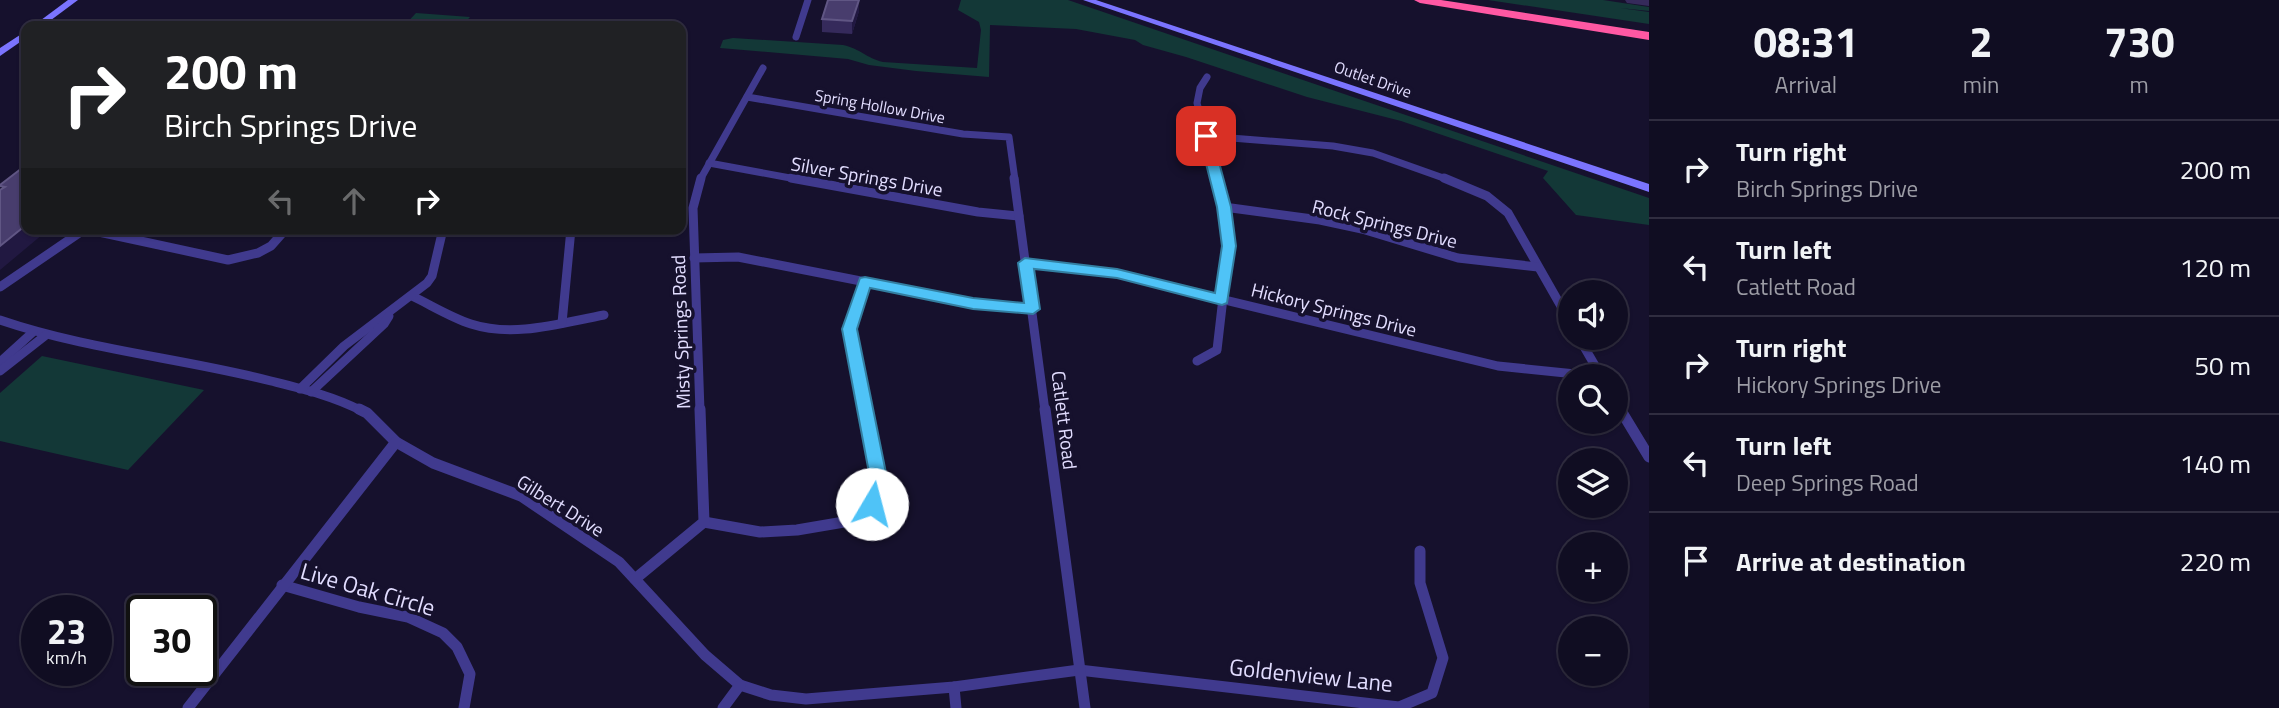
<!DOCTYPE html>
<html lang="en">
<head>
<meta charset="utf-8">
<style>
  :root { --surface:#100d22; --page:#1e1b2f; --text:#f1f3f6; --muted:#9c9ca5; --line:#302d40 }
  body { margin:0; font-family:"Titillium Web",sans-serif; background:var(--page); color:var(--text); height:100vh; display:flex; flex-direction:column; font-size:26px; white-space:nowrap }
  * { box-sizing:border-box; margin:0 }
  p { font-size:23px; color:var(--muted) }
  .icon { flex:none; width:38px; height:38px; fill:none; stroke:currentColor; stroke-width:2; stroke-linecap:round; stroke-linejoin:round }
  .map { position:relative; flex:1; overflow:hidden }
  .panel { display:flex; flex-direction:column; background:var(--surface); width:630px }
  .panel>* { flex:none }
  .guide { position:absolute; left:21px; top:21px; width:665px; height:214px; border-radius:14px; box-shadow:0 2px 5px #0004,0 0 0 2px var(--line); background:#202124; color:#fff; overflow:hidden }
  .controls { position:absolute; left:1558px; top:280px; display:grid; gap:14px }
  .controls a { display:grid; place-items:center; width:70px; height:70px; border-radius:50%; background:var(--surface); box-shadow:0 2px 5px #0004,0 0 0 2px var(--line); font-size:35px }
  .speed { position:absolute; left:21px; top:595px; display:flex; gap:14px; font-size:35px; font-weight:700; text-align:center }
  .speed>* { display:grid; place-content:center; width:91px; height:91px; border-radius:50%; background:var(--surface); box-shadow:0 2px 5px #0004,0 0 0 2px var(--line); line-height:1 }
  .speed small { font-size:18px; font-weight:400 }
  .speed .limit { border:4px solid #111; border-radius:10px; background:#fff; color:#111 }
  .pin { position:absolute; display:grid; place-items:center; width:60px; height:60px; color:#fff; margin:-30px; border-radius:14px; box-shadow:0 4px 10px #0006 }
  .me { position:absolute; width:77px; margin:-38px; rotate:8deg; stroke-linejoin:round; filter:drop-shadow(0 0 5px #0008) }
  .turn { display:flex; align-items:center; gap:24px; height:147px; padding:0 28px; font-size:32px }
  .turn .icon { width:91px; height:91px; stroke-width:2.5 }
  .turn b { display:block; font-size:49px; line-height:60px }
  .lanes { display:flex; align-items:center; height:66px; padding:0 28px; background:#0003; justify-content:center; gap:35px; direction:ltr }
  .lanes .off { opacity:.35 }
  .eta { display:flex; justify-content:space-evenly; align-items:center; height:119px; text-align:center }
  .eta b { font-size:42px; font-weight:700; line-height:49px }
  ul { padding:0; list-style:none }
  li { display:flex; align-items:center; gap:21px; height:98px; padding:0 28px; border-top:2px solid var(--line) }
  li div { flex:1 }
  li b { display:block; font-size:26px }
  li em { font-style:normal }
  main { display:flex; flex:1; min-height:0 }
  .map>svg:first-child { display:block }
</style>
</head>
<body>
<main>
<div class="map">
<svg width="1649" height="708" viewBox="0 0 1649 708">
  <rect width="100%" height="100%" fill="#16112d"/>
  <g fill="#133837">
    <path d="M961,0H1068L1649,198V225L1576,215L1543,178L1548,171L1401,121L1307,97L1186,57L1143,45L1135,40L1076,29L990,25L989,77L916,71L869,65L848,59L720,48L723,40L733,38L843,45C861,49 866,58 883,62L977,68L981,30L979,22L958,10Z"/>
    <path d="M1488,0H1603L1649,7V11L1620,8L1649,12V24Z"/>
    <path d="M416,13L470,17L462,26H404Z"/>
    <path d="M42,356L204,390L128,470L0,441V393Z"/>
  </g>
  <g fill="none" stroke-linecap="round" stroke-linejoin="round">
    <g stroke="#403a8e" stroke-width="7">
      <path d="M796,37L808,0"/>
      <path d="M1207,77L1200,88L1197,103L1217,180"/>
      <path d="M747,97L963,134L1009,137L1015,180"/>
      <path d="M1206,136L1333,146L1373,153L1449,180"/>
      <path d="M709,163L801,180"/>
      <path d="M700,180L763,68"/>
    </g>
    <g stroke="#403a8e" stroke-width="9">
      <path d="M791,178L978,212L1019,216"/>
      <path d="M1014,178L1045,411"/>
      <path d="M1444,178L1487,196L1508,213L1570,322"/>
      <path d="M1224,207L1320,220L1362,229L1458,258L1538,267"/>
      <path d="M85,229L228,260L258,253L271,246L286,229"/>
      <path d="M694,258L738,257L973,303L1033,309"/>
      <path d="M1025,263L1117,274L1498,366L1595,376"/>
      <path d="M865,282L850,329L865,411"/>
      <path d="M0,287L85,229"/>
      <path d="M412,296C431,305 450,317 471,324C514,338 561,323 604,315"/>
      <path d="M0,320C88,350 181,358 271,381C303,389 333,396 362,411"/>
      <path d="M562,323L571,229"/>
      <path d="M1579,338L1601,376"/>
      <path d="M1197,361L1217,350L1229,246L1224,207L1216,178"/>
      <path d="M0,362L33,332"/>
      <path d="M0,371L46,335"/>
      <path d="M300,389L344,346L427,283L432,276L443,229"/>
      <path d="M311,392L384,324L389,316"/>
      <path d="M1615,401L1621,411"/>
      <path d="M700,411L693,208L701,178"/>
    </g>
    <g stroke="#403a8e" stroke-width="11">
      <path d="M359,409L367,413L396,442L433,463L521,496L619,562L705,655L740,685L771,695L806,699L954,687L1079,670L1399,707L1432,693L1443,658L1420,583V551"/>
      <path d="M1045,409L1085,708"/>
      <path d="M1620,409L1649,457"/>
      <path d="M704,522L760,532L797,530L844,522L872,504L878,478L865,409"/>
      <path d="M635,579L704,522L700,409"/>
      <path d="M282,585L359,607L408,617L443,633L457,647L470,674L464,708"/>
      <path d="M954,687L956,708"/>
      <path d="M188,708L396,442"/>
      <path d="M723,708L740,685"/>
    </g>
    <g fill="#7b74ff" fill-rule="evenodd">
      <path d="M68,0H78L43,26H33Z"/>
      <path d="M1083,0H1096L1649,184V192Z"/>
      <path d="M26,31V38L0,56V48Z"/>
    </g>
    <path fill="#ff58a3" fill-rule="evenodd" d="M1414,0H1441L1649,32V40L1420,3Z"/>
  </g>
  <g fill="#352a5b">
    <path d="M1625,0H1649V6L1627,3Z"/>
    <path d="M859,11L852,34L822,32V19Z"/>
  </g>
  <g fill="#211841">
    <path d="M859,0V11L852,34V21Z"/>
    <path d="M26,225V229H49L0,270V246Z"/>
  </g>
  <g fill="#483d6d" stroke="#605684" stroke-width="2">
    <path d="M828,0H859L852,21L822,19Z"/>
    <path d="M26,165V225L0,246V190L5,187L0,186V185Z"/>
  </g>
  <path fill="#4fc3f7" stroke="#337fa1" stroke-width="2" d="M1206,132L1212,136L1231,207L1236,246L1227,303L1222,305L1117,278L1034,269L1040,309L1033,314L973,309L870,288L857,329L887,478L879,509L872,511L866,509L863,504L870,478L842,329L860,278L865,277L973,298L1024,303L1018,263L1025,258L1117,269L1215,293L1222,246L1217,207L1199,136Z"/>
  <g text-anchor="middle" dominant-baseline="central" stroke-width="7" stroke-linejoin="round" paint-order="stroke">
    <g font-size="16" fill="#e2ddff" stroke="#16112d">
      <text transform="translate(1373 79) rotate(19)">Outlet Drive</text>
      <text transform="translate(880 106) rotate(10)">Spring Hollow Drive</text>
    </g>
    <g font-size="19" fill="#e2ddff" stroke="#16112d">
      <text transform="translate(867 176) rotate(10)">Silver Springs Drive</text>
      <text transform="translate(1385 223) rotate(14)">Rock Springs Drive</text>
      <text transform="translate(1334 309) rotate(14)">Hickory Springs Drive</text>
      <text transform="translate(680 332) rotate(-92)">Misty Springs Road</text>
      <text transform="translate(1065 420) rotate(83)">Catlett Road</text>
      <text transform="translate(561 505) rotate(32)">Gilbert Drive</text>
    </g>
    <g font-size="23" fill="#e2ddff" stroke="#16112d">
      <text transform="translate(368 589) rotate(16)">Live Oak Circle</text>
      <text transform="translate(1311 675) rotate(6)">Goldenview Lane</text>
    </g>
  </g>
</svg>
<div class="controls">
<a><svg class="icon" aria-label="sound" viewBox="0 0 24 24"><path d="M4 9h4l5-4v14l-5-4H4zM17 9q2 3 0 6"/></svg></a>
<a><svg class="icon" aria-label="search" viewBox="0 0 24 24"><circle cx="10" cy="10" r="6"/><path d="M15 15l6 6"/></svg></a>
<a><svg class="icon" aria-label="layers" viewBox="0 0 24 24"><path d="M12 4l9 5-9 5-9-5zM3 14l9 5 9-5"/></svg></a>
<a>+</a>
<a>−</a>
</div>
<div class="speed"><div>23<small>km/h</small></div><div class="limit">30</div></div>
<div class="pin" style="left:1206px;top:136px;background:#d93025"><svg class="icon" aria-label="arrive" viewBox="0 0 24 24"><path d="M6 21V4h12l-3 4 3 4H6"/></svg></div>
<svg class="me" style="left:872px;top:504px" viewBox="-20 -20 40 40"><circle r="19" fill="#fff"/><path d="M0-13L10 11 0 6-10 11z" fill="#4fc3f7"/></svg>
<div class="guide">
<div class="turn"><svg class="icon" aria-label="right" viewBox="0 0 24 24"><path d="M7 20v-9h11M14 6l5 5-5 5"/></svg><div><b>200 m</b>Birch Springs Drive</div></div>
<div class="lanes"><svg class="icon off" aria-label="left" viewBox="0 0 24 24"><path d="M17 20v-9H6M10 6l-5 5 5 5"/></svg><svg class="icon off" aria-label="ahead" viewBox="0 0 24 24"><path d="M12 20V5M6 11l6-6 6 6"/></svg><svg class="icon" aria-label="right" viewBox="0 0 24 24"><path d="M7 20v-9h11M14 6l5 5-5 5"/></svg></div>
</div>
</div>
<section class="panel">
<div class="eta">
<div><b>08:31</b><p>Arrival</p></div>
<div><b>2</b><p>min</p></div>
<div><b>730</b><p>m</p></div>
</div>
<ul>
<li><svg class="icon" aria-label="right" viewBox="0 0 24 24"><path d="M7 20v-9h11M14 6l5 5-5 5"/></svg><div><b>Turn right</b><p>Birch Springs Drive</p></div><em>200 m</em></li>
<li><svg class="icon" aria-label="left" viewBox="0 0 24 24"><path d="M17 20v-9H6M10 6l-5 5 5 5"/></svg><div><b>Turn left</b><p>Catlett Road</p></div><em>120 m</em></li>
<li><svg class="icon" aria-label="right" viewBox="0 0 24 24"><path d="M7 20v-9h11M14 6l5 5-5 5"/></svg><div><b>Turn right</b><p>Hickory Springs Drive</p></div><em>50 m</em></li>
<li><svg class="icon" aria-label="left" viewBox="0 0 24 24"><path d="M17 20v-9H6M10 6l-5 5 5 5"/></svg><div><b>Turn left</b><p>Deep Springs Road</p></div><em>140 m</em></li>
<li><svg class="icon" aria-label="arrive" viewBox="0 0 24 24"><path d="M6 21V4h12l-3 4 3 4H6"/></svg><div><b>Arrive at destination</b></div><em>220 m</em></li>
</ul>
</section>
</main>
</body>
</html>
